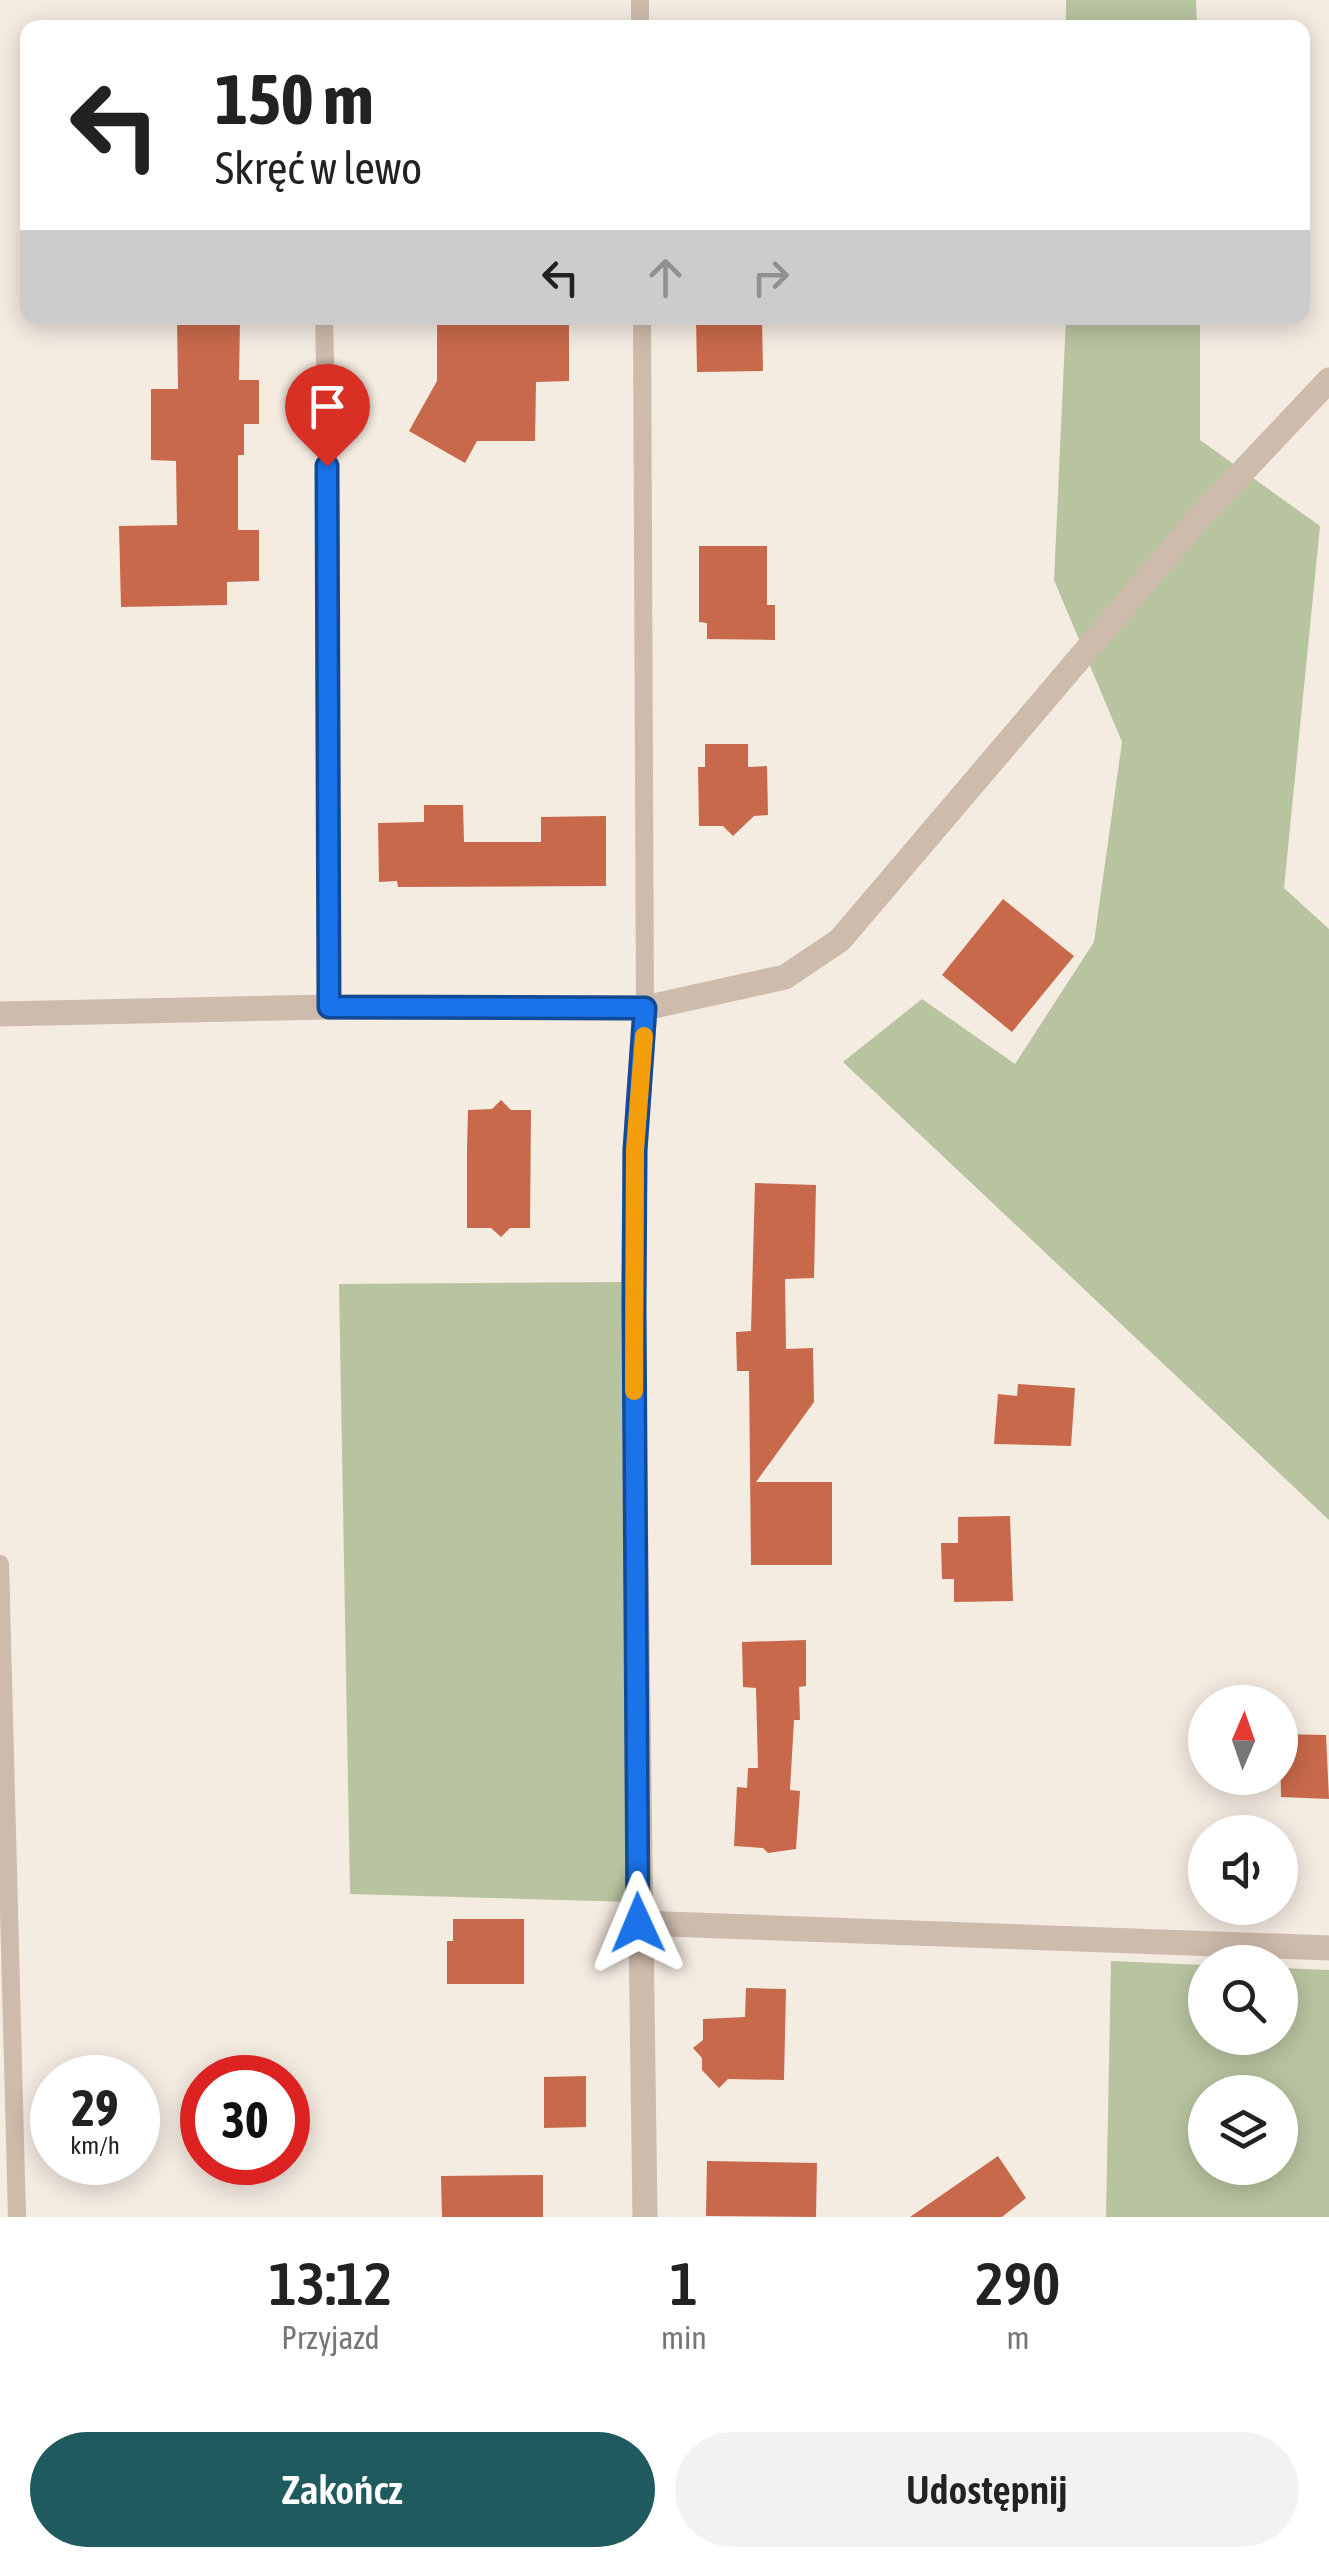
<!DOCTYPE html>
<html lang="pl">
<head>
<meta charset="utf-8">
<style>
  :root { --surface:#fff; --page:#f2f2f2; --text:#222; --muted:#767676; --accent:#1f5a5e }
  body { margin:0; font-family:"Asap Condensed",sans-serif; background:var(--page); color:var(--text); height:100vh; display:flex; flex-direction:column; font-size:38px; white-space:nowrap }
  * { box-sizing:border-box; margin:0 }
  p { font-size:32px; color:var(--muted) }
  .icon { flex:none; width:55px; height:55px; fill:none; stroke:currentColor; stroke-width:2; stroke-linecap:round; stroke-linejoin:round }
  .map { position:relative; height:2217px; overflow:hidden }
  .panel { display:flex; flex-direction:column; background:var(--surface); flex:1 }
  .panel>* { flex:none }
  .hud { position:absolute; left:20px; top:20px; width:1290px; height:305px; border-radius:20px; box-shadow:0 5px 25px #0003; background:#fff; color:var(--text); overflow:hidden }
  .needle { width:65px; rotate:2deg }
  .buttons { position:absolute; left:1188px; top:1685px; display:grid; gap:20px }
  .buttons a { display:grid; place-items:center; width:110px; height:110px; border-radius:50%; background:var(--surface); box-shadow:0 5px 25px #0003; font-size:50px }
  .speed { position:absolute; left:30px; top:2055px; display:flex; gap:20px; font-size:50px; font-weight:700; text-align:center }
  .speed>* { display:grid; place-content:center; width:130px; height:130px; border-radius:50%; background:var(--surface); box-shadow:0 5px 25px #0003; line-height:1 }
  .speed small { font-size:25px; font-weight:400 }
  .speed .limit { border:15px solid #d22; background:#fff; color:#111 }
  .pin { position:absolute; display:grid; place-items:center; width:85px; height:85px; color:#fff; margin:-102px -42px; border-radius:50% 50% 50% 0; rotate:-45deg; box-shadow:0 0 10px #0007 }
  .pin .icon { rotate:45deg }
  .me { position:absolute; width:110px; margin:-55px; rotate:359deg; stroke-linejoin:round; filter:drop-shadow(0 0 8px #0008) }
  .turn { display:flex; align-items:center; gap:35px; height:210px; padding:0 30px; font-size:45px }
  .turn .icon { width:130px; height:130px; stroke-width:2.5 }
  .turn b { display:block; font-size:70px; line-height:85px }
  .lanes { display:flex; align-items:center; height:95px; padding:0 30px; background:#0003; justify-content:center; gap:50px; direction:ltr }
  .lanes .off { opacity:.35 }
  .eta { display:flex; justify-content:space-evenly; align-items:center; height:170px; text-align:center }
  .eta b { font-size:60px; font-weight:600; line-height:70px }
  .action { display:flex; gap:20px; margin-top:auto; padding:20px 30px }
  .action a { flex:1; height:115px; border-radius:60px; background:var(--accent); color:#fff; font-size:40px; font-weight:600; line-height:115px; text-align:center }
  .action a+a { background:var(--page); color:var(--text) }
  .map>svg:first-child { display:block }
</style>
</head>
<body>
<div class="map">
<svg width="1329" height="2217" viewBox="0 0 1329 2217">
  <rect width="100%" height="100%" fill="#f4ebe1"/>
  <g fill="#b8c4a0" fill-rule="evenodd">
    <path d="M1066,0H1196L1197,27H1066Z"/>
    <path d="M1066,318H1200V440L1320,526L1284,888L1329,929V1520L843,1062L922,999L1015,1064L1094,942L1122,742L1054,580Z"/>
    <path d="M623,1282L632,1902L350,1894L339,1284Z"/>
    <path d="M1111,1961L1205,1965V2038H1280V1968L1329,1970V2217H1106ZM1205,2092H1280V2168H1205Z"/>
  </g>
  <g fill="#c8694b">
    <path d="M177,318H240L239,380H259V424H244V455H238V530H259V581L227,582V605L121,607L119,526L177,525L176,461L151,460V389H178Z"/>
    <path d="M437,318H569V381L536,382L535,441H477L465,463L409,431L437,381Z"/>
    <path d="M696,318H762L763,371L697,372Z"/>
    <path d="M699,546H767V605H775V640L707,639V623L699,622Z"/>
    <path d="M705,744H748V767L767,766L768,815L754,816L733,836L723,826H699L698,767H705Z"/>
    <path d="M424,805H463L464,842H541V817L606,816V886L398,887L397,881L379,882L378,823L424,822Z"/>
    <path d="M1003,899L1074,956L1012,1032L942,975Z"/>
    <path d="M501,1100L511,1110H531L530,1228H510L501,1237L491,1228H467V1149L468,1110L492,1109Z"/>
    <path d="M755,1183L816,1185L814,1278L785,1279L786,1349L813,1348L814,1402L756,1482H832V1565H751L749,1371H737L736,1332L751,1331Z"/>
    <path d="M1018,1384L1075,1388L1071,1446L994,1444L998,1394L1017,1396Z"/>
    <path d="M1010,1516L1013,1601L954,1602V1579H942L941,1543H958V1517Z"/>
    <path d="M806,1640V1686L799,1687L800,1720H794L790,1790L800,1791L796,1849L768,1853L763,1848L734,1846L737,1787L747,1788L748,1768H758L756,1688L743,1687L742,1642Z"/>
    <path d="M1280,1734L1326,1735L1329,1799L1281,1797Z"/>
    <path d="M453,1919H524V1984H447V1941H453Z"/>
    <path d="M746,1988L786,1989L784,2080L728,2079L719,2088L702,2070V2058L693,2048L703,2040V2019L745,2017Z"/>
    <path d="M586,2076V2127L544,2128V2077Z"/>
    <path d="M998,2156L1026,2198L1002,2217H910Z"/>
    <path d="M707,2161L817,2163L816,2217L706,2216Z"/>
    <path d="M543,2175V2217H442L441,2176Z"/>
  </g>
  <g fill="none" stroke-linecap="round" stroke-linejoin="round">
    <g stroke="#cdbbac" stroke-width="18">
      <path d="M640,0V28"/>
      <path d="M324,318L330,578L329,1007"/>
      <path d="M642,318L645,1008"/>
      <path d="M0,1564L17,2217"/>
    </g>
    <g stroke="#cdbbac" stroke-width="25">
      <path d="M0,1014L329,1007L645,1008"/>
      <path d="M638,1923L1329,1948"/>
      <path d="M645,2217L633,1344L635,1149L645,1008L785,977L840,940L1198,519L1329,380"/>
    </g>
  </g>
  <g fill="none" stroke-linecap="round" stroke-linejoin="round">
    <g stroke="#114b97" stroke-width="25">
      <path id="route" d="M327,466L329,1007L645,1008L635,1150L634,1308L638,1923"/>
    </g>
    <use href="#route" stroke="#1a73e8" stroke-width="18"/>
    <path stroke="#f59e0b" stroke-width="18" d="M634,1391L635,1150L644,1036"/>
  </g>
</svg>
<div class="buttons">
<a><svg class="needle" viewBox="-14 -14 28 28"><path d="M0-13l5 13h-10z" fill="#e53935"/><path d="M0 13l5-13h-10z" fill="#767676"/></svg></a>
<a><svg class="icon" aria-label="sound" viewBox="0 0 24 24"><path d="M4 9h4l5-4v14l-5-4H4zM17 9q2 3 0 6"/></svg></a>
<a><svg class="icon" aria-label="search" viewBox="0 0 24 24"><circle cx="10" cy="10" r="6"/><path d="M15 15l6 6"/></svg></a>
<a><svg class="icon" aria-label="layers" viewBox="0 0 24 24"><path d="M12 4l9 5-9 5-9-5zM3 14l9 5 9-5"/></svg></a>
</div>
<div class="speed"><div>29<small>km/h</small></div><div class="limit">30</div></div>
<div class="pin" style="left:327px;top:466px;background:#d93025"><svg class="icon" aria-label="arrive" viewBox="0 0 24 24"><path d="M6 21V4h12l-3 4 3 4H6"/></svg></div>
<svg class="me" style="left:638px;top:1923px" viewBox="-20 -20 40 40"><path d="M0-17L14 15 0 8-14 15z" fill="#1a73e8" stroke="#fff" stroke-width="4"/></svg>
<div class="hud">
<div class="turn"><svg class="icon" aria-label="left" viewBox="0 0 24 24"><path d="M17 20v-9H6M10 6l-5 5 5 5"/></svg><div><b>150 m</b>Skręć w lewo</div></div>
<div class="lanes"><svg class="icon" aria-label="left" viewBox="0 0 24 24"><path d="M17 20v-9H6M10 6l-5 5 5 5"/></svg><svg class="icon off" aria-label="ahead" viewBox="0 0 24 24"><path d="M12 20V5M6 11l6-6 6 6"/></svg><svg class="icon off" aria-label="right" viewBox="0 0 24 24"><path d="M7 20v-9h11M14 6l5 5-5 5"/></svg></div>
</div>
</div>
<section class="panel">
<div class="eta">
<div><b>13:12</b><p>Przyjazd</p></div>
<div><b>1</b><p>min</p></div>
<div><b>290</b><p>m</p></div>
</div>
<div class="action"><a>Zakończ</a><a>Udostępnij</a></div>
</section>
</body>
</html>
